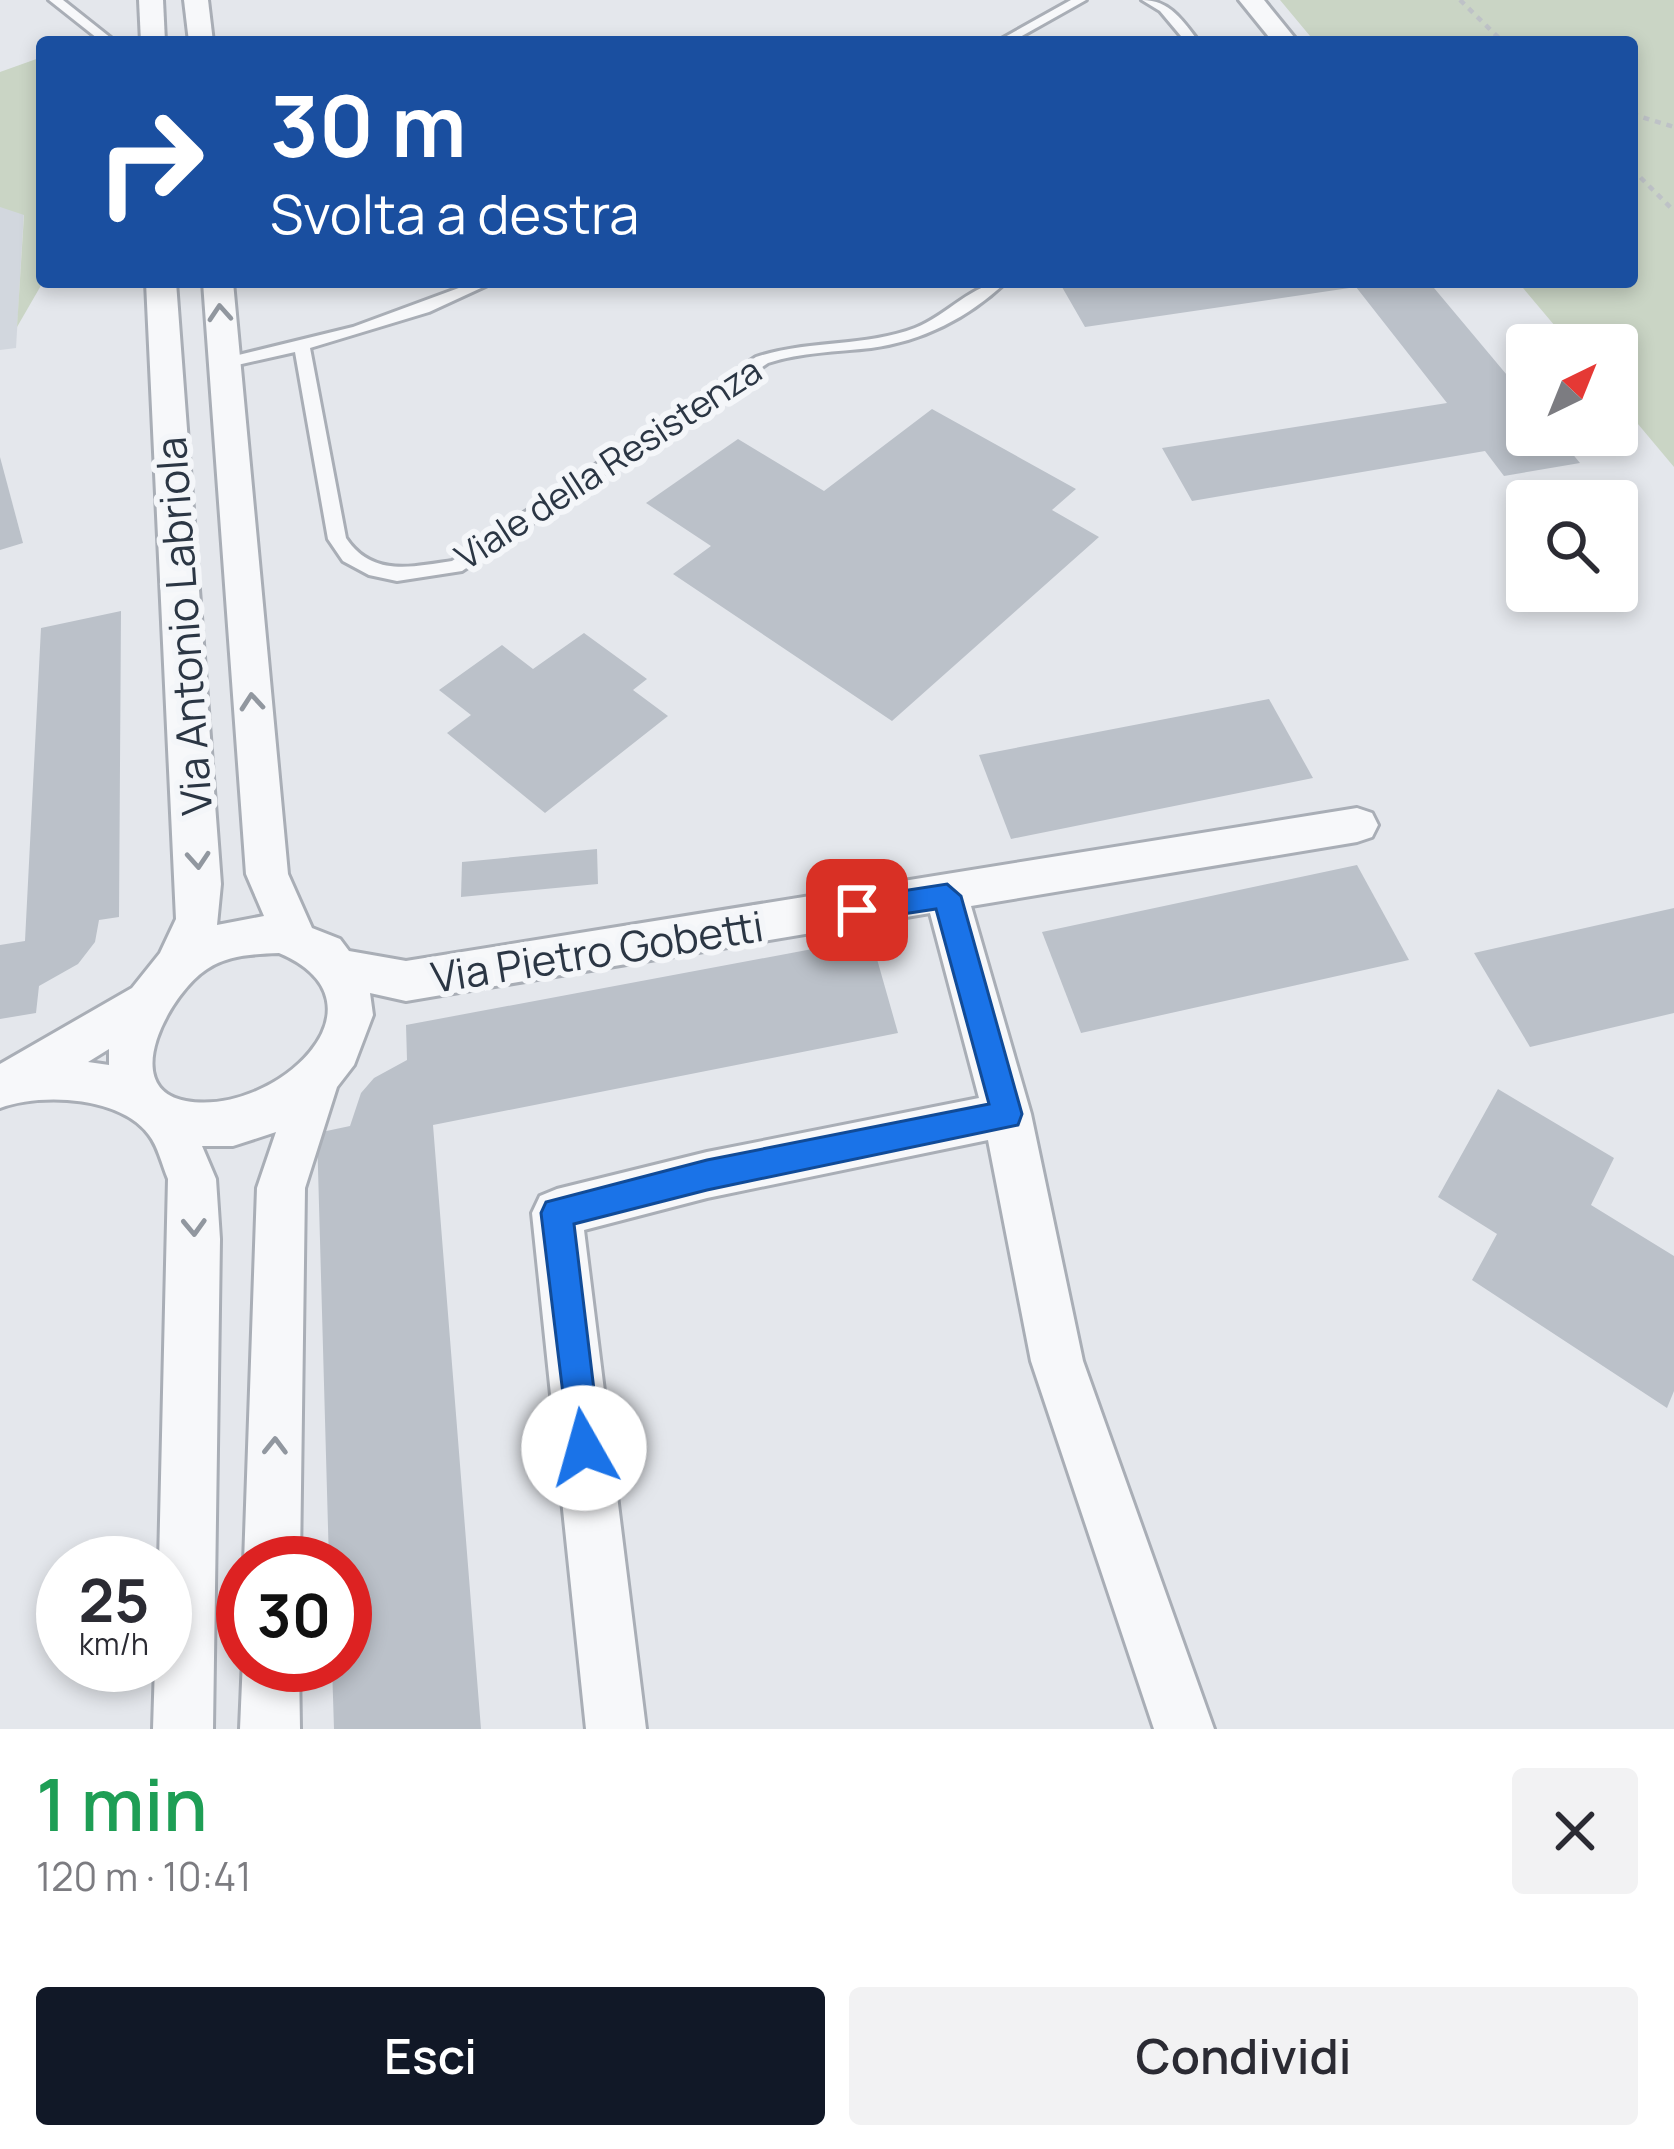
<!DOCTYPE html>
<html lang="it">
<head>
<meta charset="utf-8">
<style>
  :root { --surface:#fff; --page:#f2f2f3; --text:#2b2b33; --muted:#7c7c81; --accent:#111827 }
  body { margin:0; font-family:Manrope,sans-serif; background:var(--page); color:var(--text); height:100vh; display:flex; flex-direction:column; font-size:45px; white-space:nowrap }
  * { box-sizing:border-box; margin:0 }
  p { font-size:39px; color:var(--muted) }
  .icon { flex:none; width:66px; height:66px; fill:none; stroke:currentColor; stroke-width:2; stroke-linecap:round; stroke-linejoin:round }
  .map { position:relative; height:1729px; overflow:hidden }
  .side { display:flex; flex-direction:column; background:var(--surface); flex:1 }
  .side>* { flex:none }
  .top-card { position:absolute; left:36px; top:36px; width:1602px; height:252px; border-radius:12px; box-shadow:0 6px 18px #0003; background:#1a4fa0; color:#fff; overflow:hidden }
  .needle { width:78px; rotate:43deg }
  .buttons { position:absolute; left:1506px; top:324px; display:grid; gap:24px }
  .buttons a { display:grid; place-items:center; width:132px; height:132px; border-radius:12px; background:var(--surface); box-shadow:0 6px 18px #0003; font-size:60px }
  .speed { position:absolute; left:36px; top:1536px; display:flex; gap:24px; font-size:60px; font-weight:700; text-align:center }
  .speed>* { display:grid; place-content:center; width:156px; height:156px; border-radius:50%; background:var(--surface); box-shadow:0 6px 18px #0003; line-height:1 }
  .speed small { font-size:30px; font-weight:400 }
  .speed .limit { border:18px solid #d22; background:#fff; color:#111 }
  .pin { position:absolute; display:grid; place-items:center; width:102px; height:102px; color:#fff; margin:-51px; border-radius:24px; box-shadow:0 6px 18px #0006 }
  .me { position:absolute; width:132px; margin:-66px; rotate:353deg; stroke-linejoin:round; filter:drop-shadow(0 0 9px #0008) }
  .turn { display:flex; align-items:center; gap:42px; height:252px; padding:0 36px; font-size:54px }
  .turn .icon { width:156px; height:156px; stroke-width:2.5 }
  .turn b { display:block; font-size:84px; line-height:102px }
  .round { display:grid; place-items:center; flex:none; width:126px; height:126px; border-radius:12px; background:var(--page) }
  .overview { display:flex; align-items:center; justify-content:space-between; height:204px; padding:0 36px }
  h1 { font-size:72px; font-weight:600; line-height:90px; color:#1e9e55 }
  .action { display:flex; gap:24px; margin-top:auto; padding:24px 36px }
  .action a { flex:1; height:138px; border-radius:12px; background:var(--accent); color:#fff; font-size:48px; font-weight:600; line-height:138px; text-align:center }
  .action a+a { background:var(--page); color:var(--text) }
  .map>svg:first-child { display:block }
</style>
</head>
<body>
<div class="map">
<svg width="1674" height="1729" viewBox="0 0 1674 1729">
  <rect width="100%" height="100%" fill="#e4e7ec"/>
  <path fill="#d2d7de" d="M27,159L16,348L0,350V171Z"/>
  <g fill="#cad5c5">
    <path d="M1280,0H1674V467L1617,399V345H1571L1518,282H1632V42H1315Z"/>
    <path d="M42,57L43,282L17,327L24,215L0,207V72Z"/>
  </g>
  <g fill="#bbc1c9">
    <path d="M1094,282H1429L1527,399V435H1557L1580,463L1504,476L1485,451L1192,501L1162,448L1447,403L1356,287L1085,327L1062,287Z"/>
    <path d="M932,409L1076,489L1052,510L1099,537L892,721L673,574L711,546L646,503L738,439L824,491Z"/>
    <path d="M0,457L23,543L0,550Z"/>
    <path d="M121,611L119,917L99,920L95,942L78,964L39,986L36,1013L0,1019V945L25,941L41,628Z"/>
    <path d="M584,633L647,679L633,690L668,716L545,813L447,733L471,715L439,690L502,645L533,669Z"/>
    <path d="M1269,699L1313,778L1011,839L979,755Z"/>
    <path d="M597,849L598,884L461,897L462,862Z"/>
    <path d="M1357,865L1409,960L1081,1033L1042,932Z"/>
    <path d="M1674,908V1013L1530,1047L1474,953Z"/>
    <path d="M871,938L898,1033L433,1125L481,1729H334L332,1665H345V1563H329L317,1133L350,1126L361,1093L374,1078L407,1060L406,1025Z"/>
    <path d="M1498,1089L1614,1158L1591,1205L1674,1256V1391L1667,1408L1472,1280L1497,1234L1438,1197Z"/>
  </g>
  <g fill="none" stroke-linecap="round" stroke-linejoin="round">
    <g stroke="#a9aeb6" stroke-width="6">
      <g id="lane">
        <path d="M49,0H63L116,42H102Z"/>
        <path d="M1071,0H1086L1011,42H996Z"/>
        <path d="M1142,0C1170,0 1183,21 1199,42H1186L1160,11Z"/>
        <path d="M475,282H494L429,312L310,348L346,538C372,577 411,567 452,561L756,357C808,340 865,347 915,328C947,316 973,282 1006,282C969,317 923,341 871,348C836,352 802,352 768,363L462,571L397,581L369,575L343,561L328,539L295,352L224,368L216,363L218,360L353,327Z"/>
      </g>
    </g>
    <g stroke="#a9aeb6" stroke-width="6">
      <g id="street">
        <path d="M139,0H163L165,42H141Z"/>
        <path d="M184,0H208L213,42H189Z"/>
        <path d="M1239,0H1264L1298,42H1273Z"/>
        <path d="M146,282H176L221,884L217,925L264,916L246,874L203,282H233L288,874L312,928L340,939L349,951L406,961L1357,808L1372,813L1378,825L1372,837L1357,842L971,906L1031,1114L1083,1361L1214,1729H1154L1031,1361L988,1140L707,1198L584,1230L646,1729H586L532,1213L540,1196L557,1189L707,1152L979,1098L930,913L406,1001L370,993L373,1015L354,1065L337,1087L305,1188L300,1563H244L257,1188L276,1132L233,1146H202L216,1179L220,1239L213,1729H153L155,1665H165V1563H159L168,1179C162,1165 158,1146 149,1135C122,1097 42,1092 0,1108V1064L132,988L160,953L176,919ZM279,953C397,1003 275,1117 186,1101C116,1088 172,991 207,969C228,955 254,954 279,953ZM109,1049V1065L88,1062Z"/>
        <path d="M243,1659V1665H299L300,1729H240Z"/>
      </g>
    </g>
    <g stroke="#bec2c7" stroke-width="4.5" stroke-dasharray="6 6" stroke-linecap="butt">
      <path d="M1460,0L1503,42"/>
      <path d="M1632,114L1674,127"/>
      <path d="M1632,169L1674,211"/>
    </g>
    <use href="#lane" fill="#f7f8fa" fill-rule="evenodd"/>
    <use href="#street" fill="#f7f8fa" fill-rule="evenodd"/>
  </g>
  <defs><path id="oneway-chevron" d="M-2-3.5L2.5 0L-2 3.5" fill="none" stroke-width="1.6" stroke-linecap="round" stroke-linejoin="round" transform="scale(3)"/></defs>
  <g stroke="#91979f">
    <use href="#oneway-chevron" transform="translate(220 313) rotate(-94)"/>
    <use href="#oneway-chevron" transform="translate(252 702) rotate(-95)"/>
    <use href="#oneway-chevron" transform="translate(198 860) rotate(86)"/>
    <use href="#oneway-chevron" transform="translate(194 1227) rotate(88)"/>
    <use href="#oneway-chevron" transform="translate(275 1446) rotate(-89)"/>
  </g>
  <path fill="#1a73e8" stroke="#114b97" stroke-width="3" d="M947,884L961,896L1022,1114L1018,1125L707,1190L574,1224L601,1448L596,1460L584,1465L571,1460L541,1213L546,1202L707,1160L989,1104L936,909L857,921L843,910L857,898Z"/>
  <g text-anchor="middle" dominant-baseline="central" stroke-width="12" stroke-linejoin="round" paint-order="stroke">
    <g font-size="36" fill="#2b3644" stroke="#f4f6f9">
      <text transform="translate(608 463) rotate(-33)">Viale della Resistenza</text>
    </g>
    <g font-size="42" fill="#2b3644" stroke="#f4f6f9">
      <text transform="translate(183 626) rotate(-94)">Via Antonio Labriola</text>
      <text transform="translate(597 951) rotate(-9)">Via Pietro Gobetti</text>
    </g>
  </g>
</svg>
<div class="buttons">
<a><svg class="needle" viewBox="-14 -14 28 28"><path d="M0-13l5 13h-10z" fill="#e53935"/><path d="M0 13l5-13h-10z" fill="#7c7c81"/></svg></a>
<a><svg class="icon" aria-label="search" viewBox="0 0 24 24"><circle cx="10" cy="10" r="6"/><path d="M15 15l6 6"/></svg></a>
</div>
<div class="speed"><div>25<small>km/h</small></div><div class="limit">30</div></div>
<div class="pin" style="left:857px;top:910px;background:#d93025"><svg class="icon" aria-label="arrive" viewBox="0 0 24 24"><path d="M6 21V4h12l-3 4 3 4H6"/></svg></div>
<svg class="me" style="left:584px;top:1448px" viewBox="-20 -20 40 40"><circle r="19" fill="#fff"/><path d="M0-13L10 11 0 6-10 11z" fill="#1a73e8"/></svg>
<div class="top-card">
<div class="turn"><svg class="icon" aria-label="right" viewBox="0 0 24 24"><path d="M7 20v-9h11M14 6l5 5-5 5"/></svg><div><b>30 m</b>Svolta a destra</div></div>
</div>
</div>
<section class="side">
<div class="overview"><div><h1>1 min</h1><p>120 m · 10:41</p></div><a class="round"><svg class="icon" aria-label="close" viewBox="0 0 24 24"><path d="M6 6l12 12M18 6L6 18"/></svg></a></div>
<div class="action"><a>Esci</a><a>Condividi</a></div>
</section>
</body>
</html>
